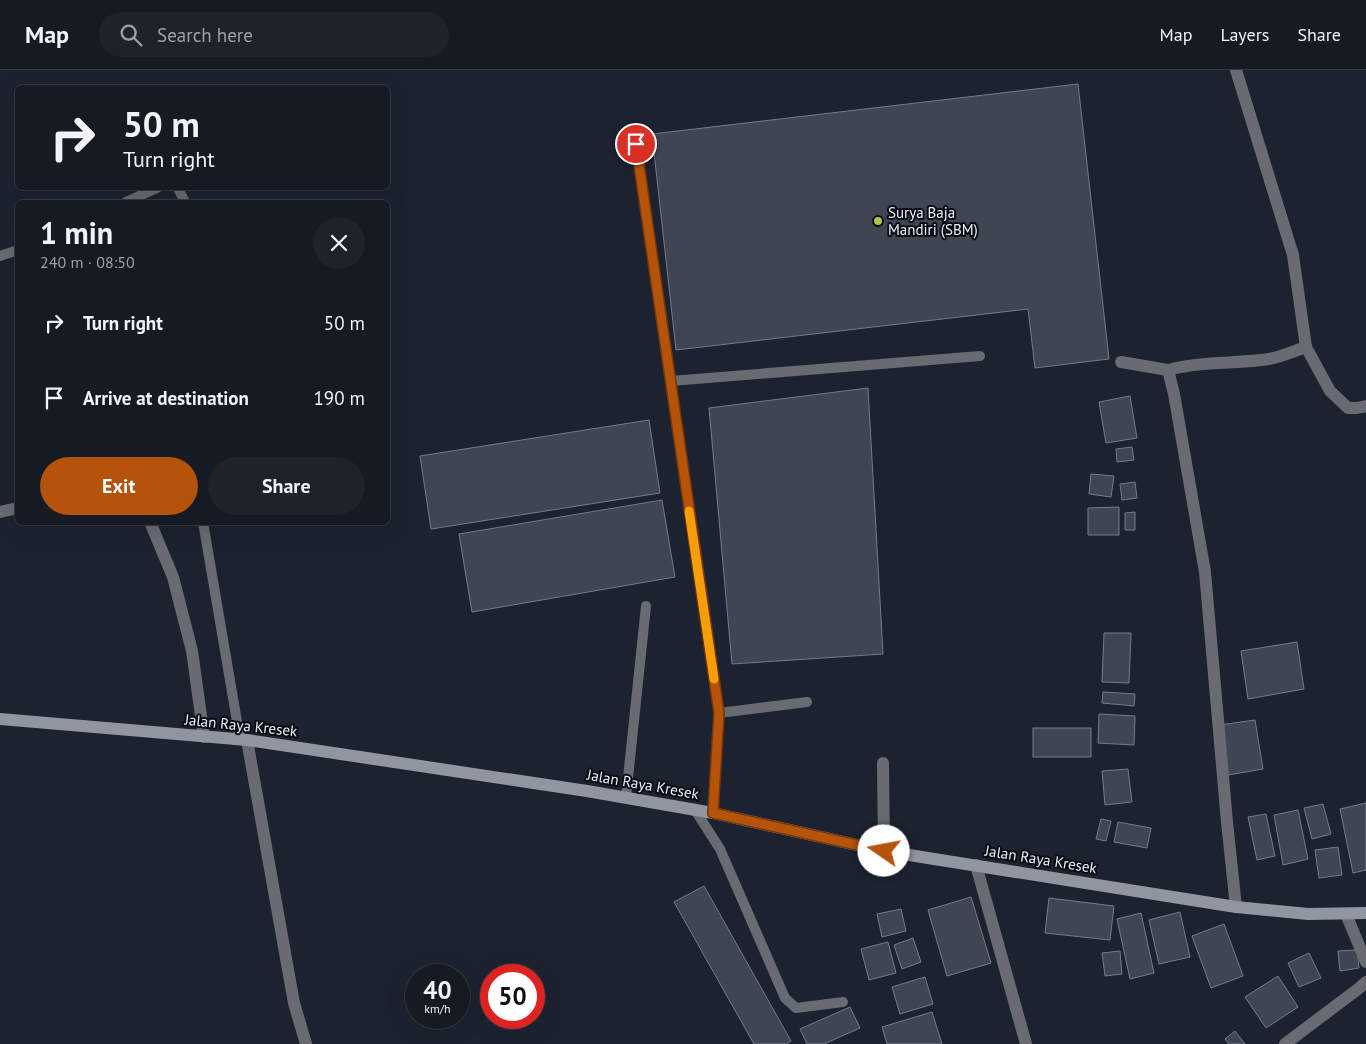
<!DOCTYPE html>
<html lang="en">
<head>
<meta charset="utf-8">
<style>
  :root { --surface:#151a23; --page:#1e232b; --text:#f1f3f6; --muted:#9da1a6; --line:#343841; --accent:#b45309 }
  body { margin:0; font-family:"PT Sans",sans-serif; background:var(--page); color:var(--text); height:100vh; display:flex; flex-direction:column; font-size:19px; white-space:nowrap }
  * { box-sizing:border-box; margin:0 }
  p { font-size:16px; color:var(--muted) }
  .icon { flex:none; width:28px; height:28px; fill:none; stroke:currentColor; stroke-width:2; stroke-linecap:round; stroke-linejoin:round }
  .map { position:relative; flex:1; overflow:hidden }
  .panel { position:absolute; left:15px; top:130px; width:375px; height:325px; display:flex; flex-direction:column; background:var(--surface); border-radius:8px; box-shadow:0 5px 20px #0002,0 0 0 1px var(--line) }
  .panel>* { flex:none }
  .top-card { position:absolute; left:15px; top:15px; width:375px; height:105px; border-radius:8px; box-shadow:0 5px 20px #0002,0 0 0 1px var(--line); background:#151a23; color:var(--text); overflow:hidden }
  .speed { position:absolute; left:405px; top:894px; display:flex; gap:10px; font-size:25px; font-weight:700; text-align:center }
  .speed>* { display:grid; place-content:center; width:65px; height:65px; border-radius:50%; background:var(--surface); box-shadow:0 5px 20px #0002,0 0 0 1px var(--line); line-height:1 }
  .speed small { font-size:12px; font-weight:400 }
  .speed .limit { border:8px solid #d22; background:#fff; color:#111 }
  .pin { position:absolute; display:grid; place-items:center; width:42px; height:42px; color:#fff; margin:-21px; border:2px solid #fff; border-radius:50%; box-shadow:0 1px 5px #0007 }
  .me { position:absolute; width:55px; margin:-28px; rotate:282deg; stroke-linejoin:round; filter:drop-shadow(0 0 4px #0008) }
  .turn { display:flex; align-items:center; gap:18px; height:105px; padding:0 25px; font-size:22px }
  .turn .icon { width:65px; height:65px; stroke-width:2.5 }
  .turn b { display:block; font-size:35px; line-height:42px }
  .round { display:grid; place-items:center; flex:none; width:52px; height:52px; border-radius:26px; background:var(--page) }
  .headline { display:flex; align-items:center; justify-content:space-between; height:85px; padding:0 25px }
  h1 { font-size:30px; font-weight:700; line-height:38px }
  .cta { display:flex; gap:10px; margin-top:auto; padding:10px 25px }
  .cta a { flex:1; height:58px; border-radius:30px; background:var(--accent); color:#fff; font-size:20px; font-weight:700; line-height:58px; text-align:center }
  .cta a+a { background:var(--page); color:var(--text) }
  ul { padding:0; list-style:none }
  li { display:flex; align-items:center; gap:15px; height:75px; padding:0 25px }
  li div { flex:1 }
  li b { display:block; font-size:19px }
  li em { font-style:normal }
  header { display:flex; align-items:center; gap:30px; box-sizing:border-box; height:70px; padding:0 25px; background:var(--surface); border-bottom:1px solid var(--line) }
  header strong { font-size:24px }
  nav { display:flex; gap:28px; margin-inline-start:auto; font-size:18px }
  .search { width:350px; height:45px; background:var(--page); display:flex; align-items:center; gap:12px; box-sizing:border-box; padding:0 18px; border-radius:28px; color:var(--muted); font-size:19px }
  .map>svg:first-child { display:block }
</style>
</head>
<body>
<header>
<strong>Map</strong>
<div class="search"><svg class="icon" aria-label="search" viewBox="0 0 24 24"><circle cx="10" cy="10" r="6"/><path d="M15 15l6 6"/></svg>Search here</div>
<nav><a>Map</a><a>Layers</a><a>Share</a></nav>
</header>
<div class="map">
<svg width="1366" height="974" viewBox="0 0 1366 974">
  <rect width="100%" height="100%" fill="#1c222f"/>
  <g fill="#3e4553" stroke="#747c8c">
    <path d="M1078,14L1109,289L1035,298L1028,239L676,280L652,64Z"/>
    <path d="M868,318L883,584L732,594L709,338Z"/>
    <path d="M1130,326L1137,368L1106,373L1099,332Z"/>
    <path d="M649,350L660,423L431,459L420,386Z"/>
    <path d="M1132,377L1134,390L1117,392L1116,379Z"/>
    <path d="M1091,404L1114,406L1111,427L1089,424Z"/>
    <path d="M1135,412L1137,428L1122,430L1120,414Z"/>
    <path d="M662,430L675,507L472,542L459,464Z"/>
    <path d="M1119,437V465H1088V438Z"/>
    <path d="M1135,442V460H1125V443Z"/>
    <path d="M1104,563H1131L1129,613L1102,612Z"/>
    <path d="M1297,572L1304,619L1248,629L1241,581Z"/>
    <path d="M1103,622L1135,624L1134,636L1102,633Z"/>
    <path d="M1099,644L1135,646L1134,675L1098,673Z"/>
    <path d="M1255,650L1263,699L1228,705L1220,655Z"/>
    <rect x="1033" y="658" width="58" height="29"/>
    <path d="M1128,699L1132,732L1105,735L1102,701Z"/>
    <path d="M1366,733V800L1353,803L1340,739Z"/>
    <path d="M1323,734L1331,764L1312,769L1304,738Z"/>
    <path d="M1298,740L1308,789L1283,795L1274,745Z"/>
    <path d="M1266,744L1275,786L1257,790L1248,747Z"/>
    <path d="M1101,749L1111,751L1106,771L1096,769Z"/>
    <path d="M1118,752L1151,758L1147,778L1114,772Z"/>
    <path d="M1338,777L1342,805L1319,808L1315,780Z"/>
    <path d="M704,816L791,971L786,974H754L674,832Z"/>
    <path d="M971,827L991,893L947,906L928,840Z"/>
    <path d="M1049,828L1114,836L1110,870L1045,863Z"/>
    <path d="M901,839L906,861L882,867L877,844Z"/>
    <path d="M1180,842L1190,887L1159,894L1149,850Z"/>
    <path d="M1141,843L1154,903L1130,909L1117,849Z"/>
    <path d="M1224,854L1243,906L1211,918L1192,866Z"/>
    <path d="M913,868L921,892L902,899L894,875Z"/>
    <path d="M888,872L896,903L869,910L861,879Z"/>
    <path d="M1357,880L1359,898L1340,901L1338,881Z"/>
    <path d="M1120,881L1122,904L1105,906L1102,883Z"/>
    <path d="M1309,883L1321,908L1299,917L1288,893Z"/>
    <path d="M1278,906L1298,937L1266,958L1245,927Z"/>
    <path d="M925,907L933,934L900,944L892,917Z"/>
    <path d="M850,937L860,958L824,974H807L800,959Z"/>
    <path d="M932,942L942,974H887L882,957Z"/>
    <path d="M1235,961L1245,974H1229L1225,969Z"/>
  </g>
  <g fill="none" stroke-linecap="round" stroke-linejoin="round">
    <g stroke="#686b72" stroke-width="10">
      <path d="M636,74L719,643L713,743"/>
      <path d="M178,118L185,132"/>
      <path d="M126,132L157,118"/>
      <path d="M0,186L18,180"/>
      <path d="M671,311L980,286"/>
      <path d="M203,452L240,669"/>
      <path d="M719,643L807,632"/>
      <path d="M626,727L646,536"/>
      <path d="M695,740L720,779L785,928L796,938L843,932"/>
    </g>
    <g stroke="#686b72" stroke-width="12">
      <path d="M1236,0L1293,185L1306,277C1294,281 1281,287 1269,289C1235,294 1201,291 1168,300L1174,324L1205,502L1227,752L1236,837"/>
      <path d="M1306,277L1330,321L1348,338H1357L1366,336"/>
      <path d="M1121,292L1168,300"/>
      <path d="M0,442L18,438"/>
      <path d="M150,452L173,507L192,581L204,667"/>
      <path d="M247,670L294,933L306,974"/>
      <path d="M883,693L884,781"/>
      <path d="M976,795L1026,974"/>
      <path d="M1346,844L1366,892"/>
      <path d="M1285,974L1358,919L1366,912"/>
    </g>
    <path stroke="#9095a0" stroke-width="12" d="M0,649L247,670L587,721L713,743L884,781L1236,837L1308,844L1366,843"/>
  </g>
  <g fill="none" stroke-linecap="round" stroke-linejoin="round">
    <g stroke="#753606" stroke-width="12">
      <path id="route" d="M636,74L719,643L713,743L884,781"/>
    </g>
    <use href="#route" stroke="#b45309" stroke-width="9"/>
    <path stroke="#f59e0b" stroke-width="9" d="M689,441L714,609"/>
  </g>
  <circle fill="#b4c24a" stroke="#090c11" stroke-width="2" cx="878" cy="151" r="5"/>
  <g text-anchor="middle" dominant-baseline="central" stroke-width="4" stroke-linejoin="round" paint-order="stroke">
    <g font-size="15" fill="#edf1fa" stroke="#090c11" text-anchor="start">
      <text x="888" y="142">Surya Baja<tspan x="888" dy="17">Mandiri (SBM)</tspan></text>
    </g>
    <g font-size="15" fill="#edf1fa" stroke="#090c11">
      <text transform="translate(241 655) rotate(6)">Jalan Raya Kresek</text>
      <text transform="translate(643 714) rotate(10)">Jalan Raya Kresek</text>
      <text transform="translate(1041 789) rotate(9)">Jalan Raya Kresek</text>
    </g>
  </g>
</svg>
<div class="speed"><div>40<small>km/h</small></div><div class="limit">50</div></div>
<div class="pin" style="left:636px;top:74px;background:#d93025"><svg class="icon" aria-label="arrive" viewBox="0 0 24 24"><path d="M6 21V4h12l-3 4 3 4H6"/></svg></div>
<svg class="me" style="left:884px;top:781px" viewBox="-20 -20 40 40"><circle r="19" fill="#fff"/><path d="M0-13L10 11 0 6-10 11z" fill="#b45309"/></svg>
<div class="top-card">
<div class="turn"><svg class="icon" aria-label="right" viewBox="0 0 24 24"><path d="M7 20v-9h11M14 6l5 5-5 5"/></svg><div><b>50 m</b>Turn right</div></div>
</div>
<section class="panel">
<div class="headline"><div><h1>1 min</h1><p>240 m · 08:50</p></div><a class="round"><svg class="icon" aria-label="close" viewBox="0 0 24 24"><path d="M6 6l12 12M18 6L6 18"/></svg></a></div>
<ul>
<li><svg class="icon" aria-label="right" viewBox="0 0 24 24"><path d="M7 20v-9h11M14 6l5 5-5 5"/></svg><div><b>Turn right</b></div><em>50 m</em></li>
<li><svg class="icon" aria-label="arrive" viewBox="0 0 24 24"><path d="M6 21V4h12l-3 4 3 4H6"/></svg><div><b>Arrive at destination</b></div><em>190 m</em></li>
</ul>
<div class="cta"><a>Exit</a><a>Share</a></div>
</section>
</div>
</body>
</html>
